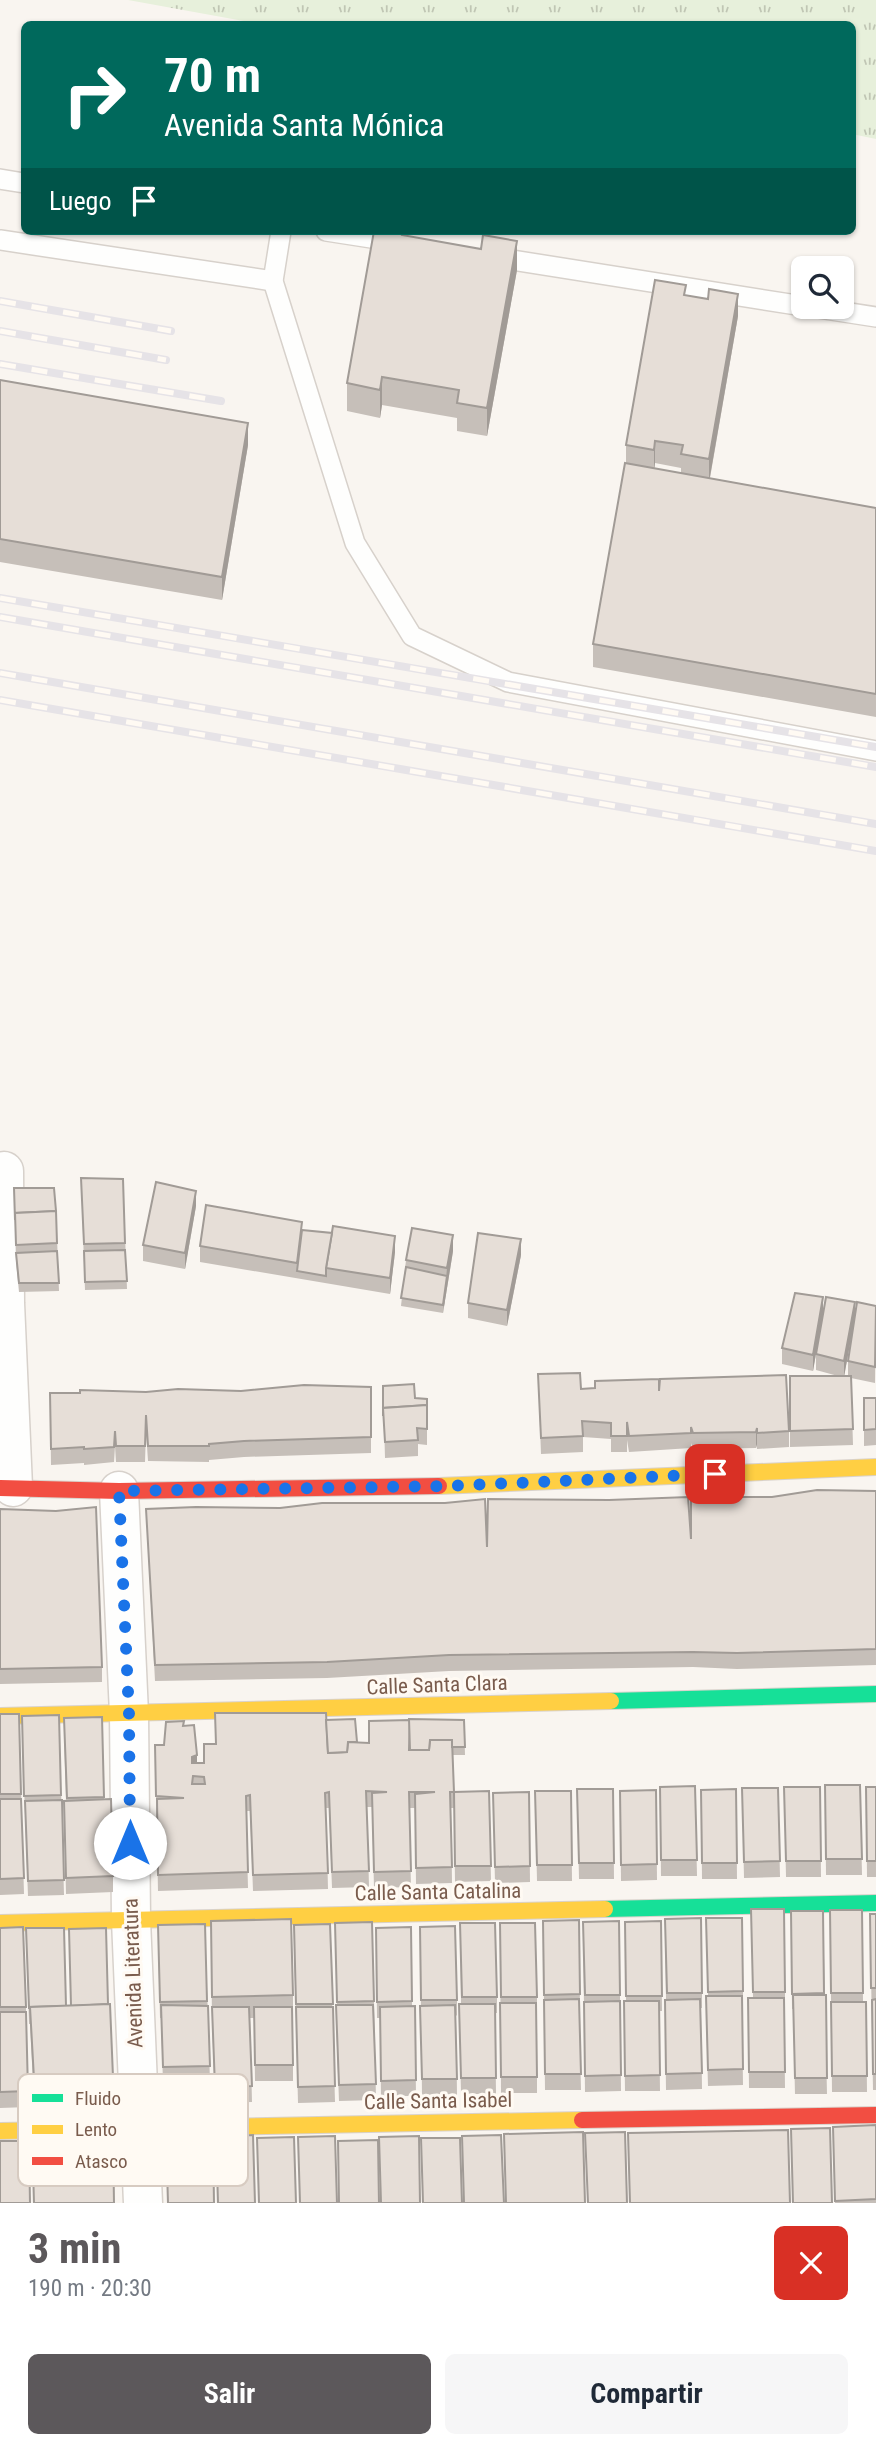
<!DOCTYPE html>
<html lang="es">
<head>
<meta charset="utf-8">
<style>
  :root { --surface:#fff; --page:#f6f6f7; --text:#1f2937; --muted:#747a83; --accent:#5c585b }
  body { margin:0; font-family:"Roboto Condensed",sans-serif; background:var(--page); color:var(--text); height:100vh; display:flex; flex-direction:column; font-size:26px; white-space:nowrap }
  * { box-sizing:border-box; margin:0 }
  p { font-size:23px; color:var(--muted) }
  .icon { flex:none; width:38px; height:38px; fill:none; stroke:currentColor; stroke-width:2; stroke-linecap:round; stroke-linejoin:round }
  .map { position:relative; height:2203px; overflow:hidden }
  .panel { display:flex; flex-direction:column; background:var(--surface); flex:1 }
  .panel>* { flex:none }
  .guide { position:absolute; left:21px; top:21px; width:835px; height:214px; border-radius:10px; box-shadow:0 2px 5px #0004; background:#00695c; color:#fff; overflow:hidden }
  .controls { position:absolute; left:791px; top:256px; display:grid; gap:14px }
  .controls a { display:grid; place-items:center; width:63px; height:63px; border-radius:10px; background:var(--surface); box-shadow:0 2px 5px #0004; font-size:35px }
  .pin { position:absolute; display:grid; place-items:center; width:60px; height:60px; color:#fff; margin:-30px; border-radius:14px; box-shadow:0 4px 10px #0006 }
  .me { position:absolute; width:77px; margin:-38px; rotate:0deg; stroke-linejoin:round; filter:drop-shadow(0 0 5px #0008) }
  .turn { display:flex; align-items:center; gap:24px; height:147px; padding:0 28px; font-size:32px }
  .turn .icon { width:91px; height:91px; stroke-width:2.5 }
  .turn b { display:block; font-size:49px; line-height:60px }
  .then { display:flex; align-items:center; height:66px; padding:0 28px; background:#0003; gap:14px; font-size:26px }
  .round { display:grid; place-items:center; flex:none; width:74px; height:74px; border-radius:10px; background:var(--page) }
  .head { display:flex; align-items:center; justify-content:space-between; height:119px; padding:0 28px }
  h1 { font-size:42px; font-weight:700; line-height:52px; color:var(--accent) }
  .button { display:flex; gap:14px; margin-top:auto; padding:14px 28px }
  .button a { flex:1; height:80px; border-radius:10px; background:var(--accent); color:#fff; font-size:28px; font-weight:700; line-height:80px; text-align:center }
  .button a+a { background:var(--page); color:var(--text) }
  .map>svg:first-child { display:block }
</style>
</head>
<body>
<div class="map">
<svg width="876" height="2203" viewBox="0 0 876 2203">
  <defs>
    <pattern id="grass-tufts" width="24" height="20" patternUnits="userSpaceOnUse" patternTransform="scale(1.75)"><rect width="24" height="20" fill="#e7f0db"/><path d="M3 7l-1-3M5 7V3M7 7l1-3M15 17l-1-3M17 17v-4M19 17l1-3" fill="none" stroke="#c0c6b4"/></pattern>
  </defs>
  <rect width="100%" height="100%" fill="#f9f5f0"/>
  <path fill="url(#grass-tufts)" d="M128,0H876V139L852,134V24H260Z"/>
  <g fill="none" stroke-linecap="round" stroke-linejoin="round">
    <g stroke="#d7d1cb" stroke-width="22">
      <g id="lane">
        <path d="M0,179L24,183"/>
        <path d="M281,231L273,281L355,543L412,636L508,682L876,751"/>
        <path d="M326,231L397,242"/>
        <path d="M0,240L273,281"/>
        <path d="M493,257L803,306"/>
        <path d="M805,306L876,317"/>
      </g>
    </g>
    <g stroke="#d7d1cb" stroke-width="41">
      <g id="street">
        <path d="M4,1171L5,1303L13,1487"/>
        <path d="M119,1491L129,1714L131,1920L143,2203"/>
      </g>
    </g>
    <g stroke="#d9d2cb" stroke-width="18">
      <g id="fast">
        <path d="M611,1701L876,1694"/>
        <path d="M605,1909L876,1903"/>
      </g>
    </g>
    <g stroke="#d9d2cb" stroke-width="18">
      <g id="slow">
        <path d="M439,1486L876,1467"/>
        <path d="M0,1716L611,1701"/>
        <path d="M0,1923L605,1909"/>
        <path d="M0,2131L582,2120"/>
      </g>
    </g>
    <g stroke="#d9d2cb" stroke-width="18">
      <g id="jam">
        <path d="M0,1488L119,1491L439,1486"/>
        <path d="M582,2120L876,2115"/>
      </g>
    </g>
    <use href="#lane" stroke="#fefefd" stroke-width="19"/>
    <use href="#street" stroke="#fefefd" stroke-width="38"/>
    <use href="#fast" stroke="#16e098" stroke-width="16"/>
    <use href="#slow" stroke="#ffcf43" stroke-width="16"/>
    <use href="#jam" stroke="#f24e42" stroke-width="16"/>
    <g stroke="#e6e3e7" stroke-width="8">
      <g id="rail">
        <path d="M0,301L171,331"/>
        <path d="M0,331L166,360"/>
        <path d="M0,364L221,401"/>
        <path d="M0,598L876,747"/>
        <path d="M0,617L876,767"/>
        <path d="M0,673L876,824"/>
        <path d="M0,700L876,851"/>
      </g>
    </g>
    <use href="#rail" stroke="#fffaf3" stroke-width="5" stroke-dasharray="16" stroke-linecap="butt"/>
  </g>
  <g fill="#c6bfb9" fill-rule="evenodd">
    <path d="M404,231V236L517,270L487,436L457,431V418L382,405L380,418L347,411V383Z"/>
    <path d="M686,295L708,299L738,316L710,478L876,508V717L593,667V644L626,464V445ZM655,463L681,468V473L654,469Z"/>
    <path d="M0,380L248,445L222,600L0,562Z"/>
    <path d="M81,1178L123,1179L127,1289L85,1290Z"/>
    <path d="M14,1188L56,1211L59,1291L19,1292L16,1261Z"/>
    <path d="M196,1206L185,1269L143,1261V1245Z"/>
    <path d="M302,1230L395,1252L390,1294L200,1262V1246Z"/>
    <path d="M453,1251L443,1313L401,1306L406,1260Z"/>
    <path d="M521,1255L507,1326L468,1318V1303Z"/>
    <path d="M876,1306L875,1383L851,1378L853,1445L790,1447V1376H838L816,1370V1354L855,1317L844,1376H848V1361Z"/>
    <path d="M823,1313L813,1371L782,1364V1348Z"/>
    <path d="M538,1374L581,1389L659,1391L789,1431V1447L757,1449V1444L756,1448L693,1449L691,1443V1448L629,1452L627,1440V1452H611V1439L583,1437V1452L541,1454Z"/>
    <path d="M383,1386L415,1398L427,1399V1445L418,1444V1456L385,1458Z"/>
    <path d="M371,1387V1453L244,1457L209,1460V1462L148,1461L146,1431L145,1462H116L115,1446L114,1462L84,1465V1463L51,1465L50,1393L241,1391Z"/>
    <path d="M864,1398H876V1445L864,1446Z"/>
    <path d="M876,1491V1665L737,1669L693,1667L449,1671L327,1678L155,1681L146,1509L487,1547L691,1536L772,1497Z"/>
    <path d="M0,1509L102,1667V1682L0,1684Z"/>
    <path d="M215,1713L326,1720L357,1742L369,1743L464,1720L465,1755H453L454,1792L489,1791L491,1881L455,1882L454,1808H451L452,1883L416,1884L415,1808H409L411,1887L374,1888L372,1807H367L369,1887L332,1888L329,1808H326L328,1889L253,1891L250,1811H246L248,1888L158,1891L155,1745H164L184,1726L197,1763H204L216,1744Z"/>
    <path d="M0,1714H19L24,1894L0,1895Z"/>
    <path d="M59,1715L64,1895L28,1896L22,1732Z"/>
    <path d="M102,1717L104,1800L113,1876V1892L66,1894L64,1801H66L64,1734Z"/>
    <path d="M825,1785H860L862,1875H826Z"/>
    <path d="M695,1786L697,1876H661L660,1787Z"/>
    <path d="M784,1787H820L821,1877H786Z"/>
    <path d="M866,1787H876V1877H867Z"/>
    <path d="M742,1788H778L780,1877L744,1878Z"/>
    <path d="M577,1789H613L614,1879H579Z"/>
    <path d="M736,1789L737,1879H702L701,1790Z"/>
    <path d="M656,1790L657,1880L621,1881L620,1791Z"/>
    <path d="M535,1791H571L572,1881H537Z"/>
    <path d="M529,1792L530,1882L495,1883L493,1793Z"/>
    <path d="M751,1909L785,1992V2007H784L785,2088H749L748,1998H753Z"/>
    <path d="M830,1910H862L863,2002H866L867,2092H832Z"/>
    <path d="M791,1911H823L827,2094H795L793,2009H792Z"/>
    <path d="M870,1914H876V2090H873Z"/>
    <path d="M706,1918L743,1991V2007H742L743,2085L708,2086L706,2012L708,1996Z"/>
    <path d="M665,1919L702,1993V2008H701L702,2089L666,2090L665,2016L666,2000Z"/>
    <path d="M211,1921L293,1995V2081H255L254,2018H250L252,2102L215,2103L212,2023Z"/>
    <path d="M543,1921L580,1994L579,2010L581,2090H545Z"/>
    <path d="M661,1921L662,2011H659L660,2091H625L624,2017L626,2001L625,1922Z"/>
    <path d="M583,1922L620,1995L621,2091L585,2092Z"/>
    <path d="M460,1923L497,1997V2013H495L496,2094H461L459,2004H461Z"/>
    <path d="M500,1923L537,1997V2093H501Z"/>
    <path d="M205,1924L210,2082L163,2083L161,2018H160L158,1941Z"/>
    <path d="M330,1924L335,2102L298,2103L294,1941Z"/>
    <path d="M411,1927L412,2006H415L416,2096H381L380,2018H377L376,1928Z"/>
    <path d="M420,1927L457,2000V2015L456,2016L457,2095H422Z"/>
    <path d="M0,1928L26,2007L28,2107L0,2108Z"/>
    <path d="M26,1928L66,2006L108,2004L113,2077V2099L34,2102L30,2024H29Z"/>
    <path d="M335,1938L374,2001L376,2100L339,2101L336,2021L337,2005Z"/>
    <path d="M876,2125V2203H835L833,2127Z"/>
  </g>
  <g fill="#a19b96">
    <path d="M517,241V270L487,436V408Z"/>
    <path d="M738,294V316L709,482V459Z"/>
    <path d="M382,377V405L380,418V390Z"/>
    <path d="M248,423V445L222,600V577Z"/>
    <path d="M655,441V463L654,472V450Z"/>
    <path d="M196,1191V1206L185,1269V1253Z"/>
    <path d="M453,1235V1251L443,1313L447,1268Z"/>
    <path d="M395,1236V1252L390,1294V1278Z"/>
    <path d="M521,1239V1255L507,1326V1310Z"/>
    <path d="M823,1297V1313L813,1371V1355Z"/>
    <path d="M855,1302V1317L844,1377V1361Z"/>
    <path d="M757,1428V1444L756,1448V1432Z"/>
    <path d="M197,1755V1771L192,1773V1757Z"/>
  </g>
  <g fill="#e6ded7" stroke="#a19b96" stroke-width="2" fill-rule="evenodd">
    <path d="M374,231H403L402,235L481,249L483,235L517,241L487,408L457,403L459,390L382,377L380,390L347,383Z"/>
    <path d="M655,280L686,285L684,295L708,299L709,289L738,294L709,459L681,454L683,445L655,441L654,450L626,445Z"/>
    <path d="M0,380L248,423L222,577L0,539Z"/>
    <path d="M625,463L876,508V694L593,644Z"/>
    <path d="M81,1178L123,1179L125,1243L84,1244Z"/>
    <path d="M156,1182L196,1191L185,1253L143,1245Z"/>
    <path d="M14,1188H54L56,1211L15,1213V1220Z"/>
    <path d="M206,1205L302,1222L297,1263L200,1246Z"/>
    <path d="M56,1211L57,1243L16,1245L15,1213Z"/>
    <path d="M333,1226L395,1236L390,1278L326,1268Z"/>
    <path d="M412,1228L453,1235L447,1268L406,1260Z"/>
    <path d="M302,1230L332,1233L326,1268V1276L297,1271Z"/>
    <path d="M478,1233L521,1239L507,1310L468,1303Z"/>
    <path d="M125,1250L127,1281L85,1282L84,1251Z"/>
    <path d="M57,1251L59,1283H19L16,1253Z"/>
    <path d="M406,1267L447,1276L443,1305L401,1298Z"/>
    <path d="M795,1293L823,1297L813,1355L782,1348Z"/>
    <path d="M826,1297L855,1302L844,1361L816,1354Z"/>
    <path d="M857,1302L876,1306L875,1367L848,1361Z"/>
    <path d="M580,1373L581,1389L595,1388V1381L659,1379V1391L660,1379L786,1375L789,1431L757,1433V1428L756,1432L693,1433L691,1427V1433L629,1436L627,1422V1436H611V1423L582,1421L583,1436L541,1438L538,1374Z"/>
    <path d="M790,1376H851L853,1429L790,1431Z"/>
    <path d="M414,1384L415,1398L427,1399V1405L383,1408V1416V1386Z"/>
    <path d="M304,1385L371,1387V1437L244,1441L209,1444V1446H148L146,1415L145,1446H116L115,1431L114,1447L84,1449V1447L51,1449L50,1393H80V1390L146,1392L178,1389L241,1391Z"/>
    <path d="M864,1398H876V1429L864,1430Z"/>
    <path d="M427,1405V1429L417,1428L418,1440L385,1442L383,1408Z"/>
    <path d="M817,1490L876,1491V1649L737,1653L693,1652L449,1655L327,1662L155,1665L146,1509L196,1507L280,1508L322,1503H445L485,1499L487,1547L488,1499L609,1500L688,1497L691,1539V1497H772Z"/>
    <path d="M96,1507L102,1667L0,1669V1509L56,1511Z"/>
    <path d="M215,1713H326L328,1753L347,1752L348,1742L369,1743V1721L410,1720L409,1750H429L430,1740H452L454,1792H450L452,1867L416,1868L415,1794L435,1792H409L411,1871L374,1872L372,1793L387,1792L366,1791L369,1871L332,1872L329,1792L325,1793L328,1873L253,1875L250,1795L246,1796L248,1872L158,1875L157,1799L184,1798L156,1796L155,1745H164L166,1722L184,1721L183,1726L194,1725L197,1755L192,1757V1763H204V1744H216ZM193,1776L204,1777L205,1784H192Z"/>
    <path d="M0,1714H19L21,1794H0Z"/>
    <path d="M59,1715L61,1795L24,1796L22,1716Z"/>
    <path d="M102,1717L104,1797L67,1798L64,1718Z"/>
    <path d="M355,1719L357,1742H348L347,1752L328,1753L326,1720Z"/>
    <path d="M409,1719L464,1720L465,1747H452V1740H430L429,1750H410Z"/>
    <path d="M825,1785H860L862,1859H826Z"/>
    <path d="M695,1786L697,1860H661L660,1787Z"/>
    <path d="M784,1787H820L821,1861H786Z"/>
    <path d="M866,1787H876V1861H867Z"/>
    <path d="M742,1788H778L780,1861L744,1862Z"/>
    <path d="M577,1789H613L614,1863H579Z"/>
    <path d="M736,1789L737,1863H702L701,1790Z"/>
    <path d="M656,1790L657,1864L621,1865L620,1791Z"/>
    <path d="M489,1791L491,1866H455L454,1792Z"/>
    <path d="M535,1791H571L572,1865H537Z"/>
    <path d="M529,1792L530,1866L495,1867L493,1793Z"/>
    <path d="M0,1799H21L24,1878L0,1879Z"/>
    <path d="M111,1799L113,1876L66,1878L64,1801Z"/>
    <path d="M62,1800L64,1880L28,1881L25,1801Z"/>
    <path d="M751,1909H784L785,1992H753Z"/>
    <path d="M830,1910H862L863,1993H831Z"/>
    <path d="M791,1911H823L824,1993L792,1994Z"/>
    <path d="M870,1914H876V1988H871Z"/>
    <path d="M701,1918L702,1993H667L665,1919Z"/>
    <path d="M706,1918H742L743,1991L708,1992Z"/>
    <path d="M291,1919L293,1995L212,1997L211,1921Z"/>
    <path d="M579,1920L580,1994L544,1995L543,1921Z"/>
    <path d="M619,1921L620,1995H585L583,1922Z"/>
    <path d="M661,1921L662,1996H626L625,1922Z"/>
    <path d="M372,1922L374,2001L337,2002L335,1923Z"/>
    <path d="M460,1923H495L497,1997H462Z"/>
    <path d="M500,1923H535L537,1997H501Z"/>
    <path d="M205,1924L207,2001L160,2002L158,1925Z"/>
    <path d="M330,1924L333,2004H296L294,1925Z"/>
    <path d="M455,1926L457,2000H421L420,1927Z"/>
    <path d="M23,1927L26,2007H0V1928Z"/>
    <path d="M411,1927L412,2001L377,2002L376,1928Z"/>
    <path d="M26,1928H64L66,2006L30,2007L31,2008H29Z"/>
    <path d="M106,1928L108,2004L71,2006L69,1929Z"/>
    <path d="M793,1995H826L827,2078H795Z"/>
    <path d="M706,1996H742L743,2069L708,2070Z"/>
    <path d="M748,1998H784L785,2072H749Z"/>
    <path d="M579,1999L581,2074H545L544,2000Z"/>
    <path d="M700,1999L702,2073L666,2074L665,2000Z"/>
    <path d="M876,1999V2074H873L872,2000Z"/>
    <path d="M620,2001L621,2075L585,2076L584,2002Z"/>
    <path d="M624,2001H659L660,2075L625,2076Z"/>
    <path d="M831,2002H866L867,2076H832Z"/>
    <path d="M500,2003H536L537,2077H501Z"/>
    <path d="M110,2004L113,2077L34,2079L30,2007Z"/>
    <path d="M459,2004H495L496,2078H461Z"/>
    <path d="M161,2005L208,2006L210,2066L163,2067Z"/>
    <path d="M336,2005H373L376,2084L339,2085Z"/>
    <path d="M455,2005L457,2079H422L420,2006Z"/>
    <path d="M415,2006L416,2080L381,2081L380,2007Z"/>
    <path d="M212,2007H249L252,2086L215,2087Z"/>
    <path d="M254,2007H292L293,2065H255Z"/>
    <path d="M296,2007H333L335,2086L298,2087Z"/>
    <path d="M0,2012H26L28,2091L0,2092Z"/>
    <path d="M876,2125V2199L835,2201L833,2127Z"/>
    <path d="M830,2128L832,2203H793L791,2129Z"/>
    <path d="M788,2130L790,2203H630L628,2133Z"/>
    <path d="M583,2132L585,2203H506L504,2134Z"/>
    <path d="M625,2132L627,2203H588L585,2133Z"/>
    <path d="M113,2133L114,2203H34L32,2134Z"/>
    <path d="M253,2135L255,2203H218L216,2137Z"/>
    <path d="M501,2135L504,2203H464L462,2136Z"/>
    <path d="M166,2136H213L214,2203H168Z"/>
    <path d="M335,2136L337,2203H300L298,2137Z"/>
    <path d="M419,2136L420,2203H381L379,2137Z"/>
    <path d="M294,2137L296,2203H259L257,2138Z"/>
    <path d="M421,2138H460L462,2203H423Z"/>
    <path d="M378,2140L379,2203H339L338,2141Z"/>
    <path d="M0,2141H29L30,2203H0Z"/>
  </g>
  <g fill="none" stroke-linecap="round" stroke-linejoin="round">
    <path stroke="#1a73e8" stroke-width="12" stroke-dasharray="0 21.6" d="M130,1843L129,1714L119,1491L448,1486L715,1474"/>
  </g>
  <g text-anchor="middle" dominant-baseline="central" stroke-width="6" stroke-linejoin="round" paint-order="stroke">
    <g font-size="21" fill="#7a5c4d" stroke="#fffaf3">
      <text transform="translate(437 1685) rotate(-2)">Calle Santa Clara</text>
      <text transform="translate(438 1892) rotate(-1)">Calle Santa Catalina</text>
      <text transform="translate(133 1973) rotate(-92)">Avenida Literatura</text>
      <text transform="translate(438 2101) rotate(-1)">Calle Santa Isabel</text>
    </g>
  </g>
  <rect x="18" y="2074" width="230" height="112" rx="10" fill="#fffaf3" stroke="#d7cbc1" stroke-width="2"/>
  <rect x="32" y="2094" width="31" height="8" fill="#16e098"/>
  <rect x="32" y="2125" width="31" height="9" fill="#ffcf43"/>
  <rect x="32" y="2157" width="31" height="8" fill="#f24e42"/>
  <g font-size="19" fill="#7a5c4d">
    <text x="75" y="2105">Fluido</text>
    <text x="75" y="2136">Lento</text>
    <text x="75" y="2168">Atasco</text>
  </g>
</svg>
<div class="controls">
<a><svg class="icon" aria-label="search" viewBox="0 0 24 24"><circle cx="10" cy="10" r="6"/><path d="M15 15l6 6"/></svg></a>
</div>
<div class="pin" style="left:715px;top:1474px;background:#d93025"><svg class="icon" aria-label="arrive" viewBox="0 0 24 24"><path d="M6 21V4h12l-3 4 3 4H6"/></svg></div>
<svg class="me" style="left:130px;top:1843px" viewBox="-20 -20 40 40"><circle r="19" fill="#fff"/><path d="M0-13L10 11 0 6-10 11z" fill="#1a73e8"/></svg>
<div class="guide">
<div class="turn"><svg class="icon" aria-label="right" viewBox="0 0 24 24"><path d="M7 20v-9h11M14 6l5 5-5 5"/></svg><div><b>70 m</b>Avenida Santa Mónica</div></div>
<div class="then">Luego<svg class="icon" aria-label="arrive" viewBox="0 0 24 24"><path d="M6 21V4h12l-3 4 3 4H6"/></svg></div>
</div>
</div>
<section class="panel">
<div class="head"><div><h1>3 min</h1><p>190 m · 20:30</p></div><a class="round" style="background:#d93025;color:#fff"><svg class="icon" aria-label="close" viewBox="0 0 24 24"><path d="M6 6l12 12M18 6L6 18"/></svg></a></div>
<div class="button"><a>Salir</a><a>Compartir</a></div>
</section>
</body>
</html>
